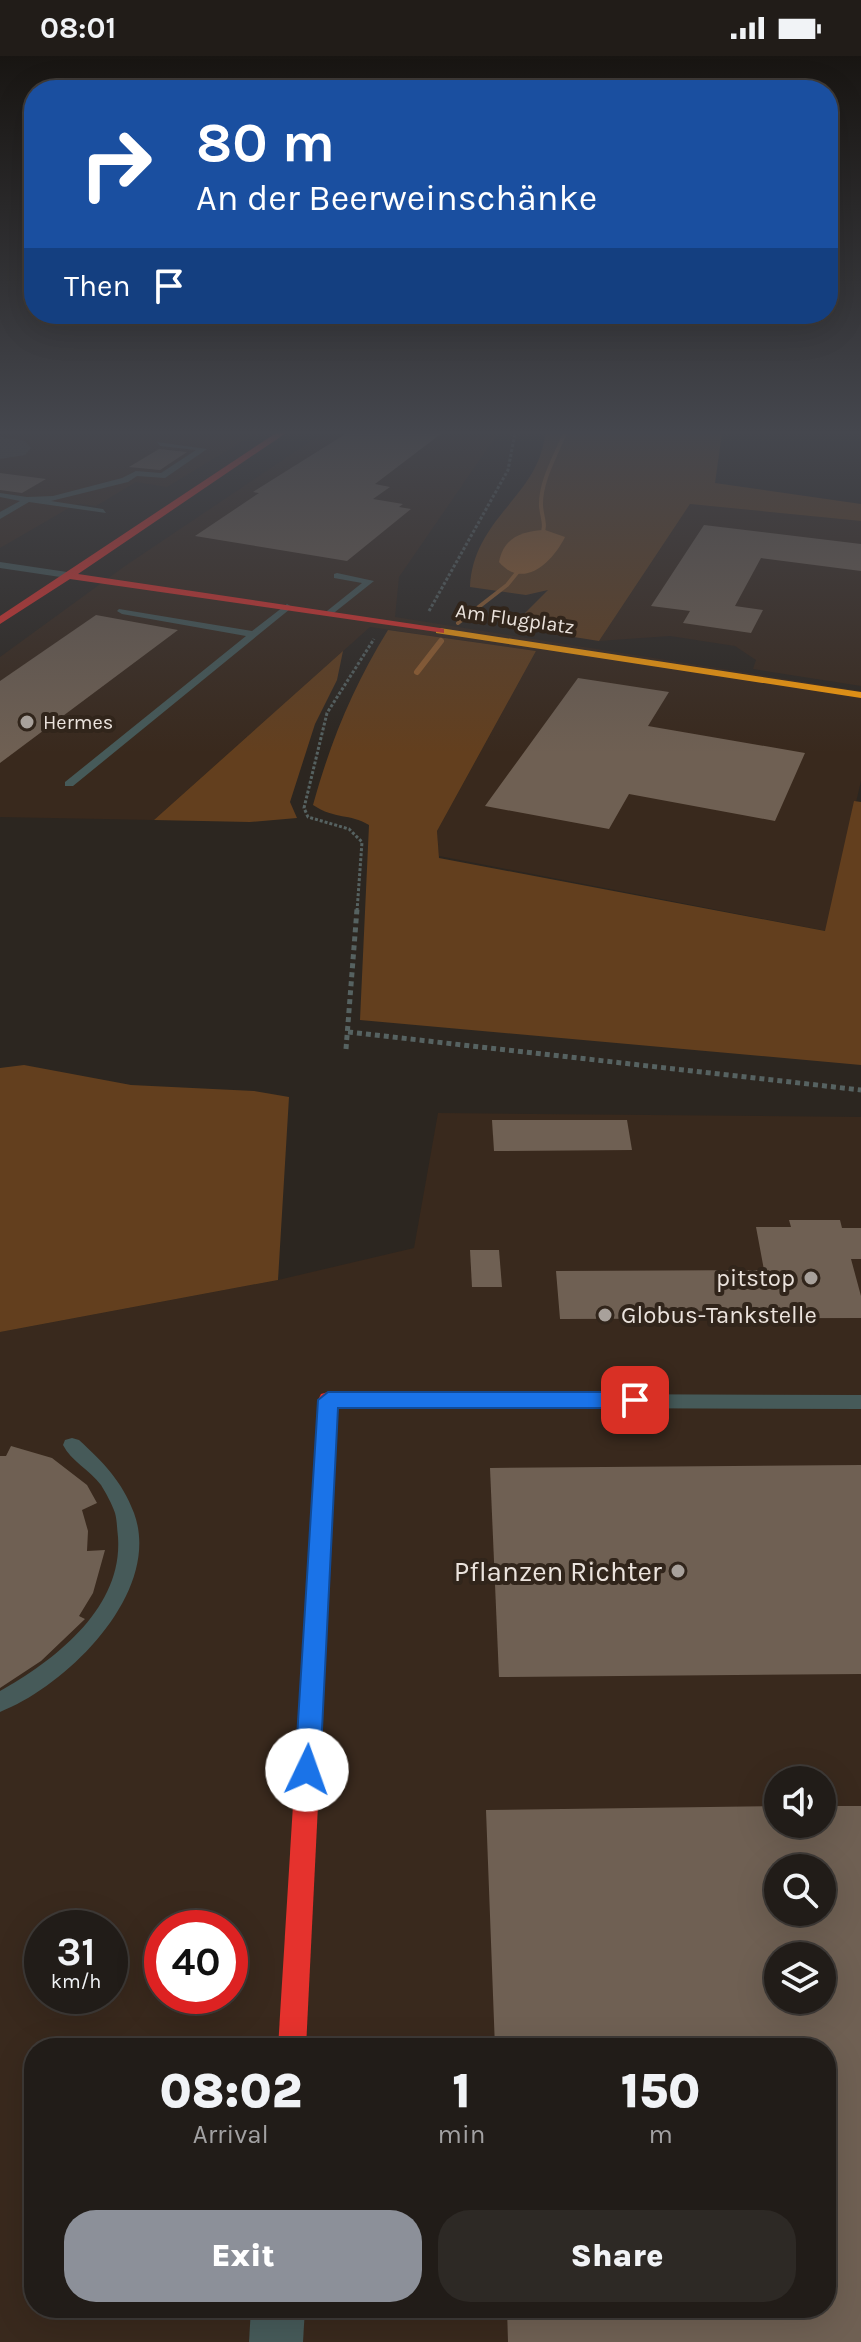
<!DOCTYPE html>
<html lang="en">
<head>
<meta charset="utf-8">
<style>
  :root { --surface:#211c18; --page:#2d2925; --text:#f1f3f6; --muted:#a2a1a2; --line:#3e3a37; --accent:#8c9099 }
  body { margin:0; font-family:Karla,sans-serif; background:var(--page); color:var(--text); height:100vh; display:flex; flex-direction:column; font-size:30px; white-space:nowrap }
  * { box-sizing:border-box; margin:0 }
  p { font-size:26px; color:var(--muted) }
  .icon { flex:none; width:44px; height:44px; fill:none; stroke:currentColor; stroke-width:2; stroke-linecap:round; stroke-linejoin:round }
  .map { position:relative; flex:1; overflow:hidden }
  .side { position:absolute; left:24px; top:1982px; width:812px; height:280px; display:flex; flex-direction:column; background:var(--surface); border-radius:32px; box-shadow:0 8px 32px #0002,0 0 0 2px var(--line) }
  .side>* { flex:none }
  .hud { position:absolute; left:24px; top:24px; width:814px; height:244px; border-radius:32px; box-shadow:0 8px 32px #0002,0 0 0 2px var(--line); background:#1a4fa0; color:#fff; overflow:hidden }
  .controls { position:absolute; left:764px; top:1710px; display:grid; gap:16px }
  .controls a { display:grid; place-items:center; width:72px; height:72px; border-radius:50%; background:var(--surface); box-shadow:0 8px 32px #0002,0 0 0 2px var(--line); font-size:40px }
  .speed { position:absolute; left:24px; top:1854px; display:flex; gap:16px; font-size:40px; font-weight:700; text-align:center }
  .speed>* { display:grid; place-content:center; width:104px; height:104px; border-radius:50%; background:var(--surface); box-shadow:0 8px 32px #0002,0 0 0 2px var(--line); line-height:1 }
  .speed small { font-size:20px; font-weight:400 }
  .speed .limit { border:12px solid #d22; background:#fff; color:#111 }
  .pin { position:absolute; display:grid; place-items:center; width:68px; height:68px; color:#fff; margin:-34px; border-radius:16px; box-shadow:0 4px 12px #0006 }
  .me { position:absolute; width:88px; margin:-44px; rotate:3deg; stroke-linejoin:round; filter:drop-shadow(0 0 6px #0008) }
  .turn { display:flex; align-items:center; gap:28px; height:168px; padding:0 40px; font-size:36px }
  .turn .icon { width:104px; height:104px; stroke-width:2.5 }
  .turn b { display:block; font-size:56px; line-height:68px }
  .then { display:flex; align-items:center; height:76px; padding:0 40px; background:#0003; gap:16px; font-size:30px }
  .eta { display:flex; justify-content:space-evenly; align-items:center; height:136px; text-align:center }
  .eta b { font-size:48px; font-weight:800; line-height:56px }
  .button { display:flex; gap:16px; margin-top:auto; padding:16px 40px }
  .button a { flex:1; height:92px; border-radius:32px; background:var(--accent); color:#fff; font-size:32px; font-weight:800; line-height:92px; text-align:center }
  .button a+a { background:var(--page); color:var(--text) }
  .status { display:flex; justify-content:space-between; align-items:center; height:56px; padding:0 40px; background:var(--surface); direction:ltr }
  .status svg { height:22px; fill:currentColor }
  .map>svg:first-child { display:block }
</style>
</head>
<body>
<div class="status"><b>08:01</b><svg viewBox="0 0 49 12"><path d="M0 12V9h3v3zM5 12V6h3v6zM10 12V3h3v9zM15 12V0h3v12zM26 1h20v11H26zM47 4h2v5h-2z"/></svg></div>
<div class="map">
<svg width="861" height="2286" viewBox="0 0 861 2286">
  <rect width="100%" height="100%" fill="#2c2620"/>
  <g fill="#39291d" fill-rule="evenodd">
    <path d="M0,377H256L167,431L136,426L96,450L79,448L69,452L0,492Z"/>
    <path d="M323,377H498L399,521L395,561L861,635V725L826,875L439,800L437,775L536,595L370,571L154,764L0,761V601L125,510Z"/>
    <path d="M690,448L861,465V630L753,613L756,604L735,590L670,580L599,585Z"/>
    <path d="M438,1057L861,1061V2286H0V1276L278,1224L414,1192ZM778,1724H822V1768H778ZM778,1812H822V1856H778ZM42,1872H110V1940H42ZM162,1872H230V1940H162ZM778,1900H822V1944H778ZM34,1992H826V2252H34Z"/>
  </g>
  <g fill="#633f1e">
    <path d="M545,377H722L715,427L861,448V465L690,448L599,585L511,571L548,534L526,539L470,531C473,461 540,440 545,377Z"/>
    <path d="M388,574L536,595L437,775L439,802L825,875L854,745L861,746V1009L360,964L369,769C349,757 336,764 313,749C331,684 353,631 388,574Z"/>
    <path d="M343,595L337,624L315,668L290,746L297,762L250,766L154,764Z"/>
    <path d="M24,1009L131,1029L254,1035L289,1041L278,1224L0,1276V1012Z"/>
  </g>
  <path fill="#98602e" d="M545,474L565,481C552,507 523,534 499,506C504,481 522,475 545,474Z"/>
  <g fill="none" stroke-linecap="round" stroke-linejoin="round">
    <g stroke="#98602e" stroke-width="4">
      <path d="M541,481C547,470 542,462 541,450C540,426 556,399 565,377"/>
      <path d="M458,567L507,529L520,513"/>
    </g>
    <path stroke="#98602e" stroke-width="6" d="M417,616L441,585"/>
    <path fill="#42443f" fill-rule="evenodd" d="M0,381L25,385L31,392L25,399L0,403Z"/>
  </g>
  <g fill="#6f6053" fill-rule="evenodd">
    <path d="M347,377H442L375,428L390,431L373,443L403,448L399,451L411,453L347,505L195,480L259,437L253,436Z"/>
    <path d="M159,393L187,396L160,414L129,411Z"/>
    <path d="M0,417L46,423L22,437L0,434Z"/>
    <path d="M704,469L861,488V515L761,502L735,550L763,554L751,577L683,567L690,555L651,550Z"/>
    <path d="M96,559L178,574L0,707V625Z"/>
    <path d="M578,622L669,636L648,670L805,697L775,765L629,738L609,773L485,750Z"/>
    <path d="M492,1064H627L632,1094L494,1095Z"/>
    <path d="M789,1164H840L842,1172H861V1203H851L861,1240V1262L560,1263L556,1215L764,1214L756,1171H791Z"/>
    <path d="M470,1194H499L502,1231H472Z"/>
    <path d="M11,1390L52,1402L87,1429L97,1447L82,1454L88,1475L87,1495L105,1494L93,1537L79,1560L85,1563L41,1605L0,1632V1400H6Z"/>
    <path d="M861,1409V1618L499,1621L490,1412Z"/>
    <path d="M778,1750V1768H822V1750H861V2286H508L507,2252H826V1992H495L486,1754ZM778,1812H822V1856H778ZM778,1900H822V1944H778Z"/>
  </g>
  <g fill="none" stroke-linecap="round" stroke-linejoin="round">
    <g stroke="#566261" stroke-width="3" stroke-dasharray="3 2" stroke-linecap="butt">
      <path d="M429,555L508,414L515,377"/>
      <path d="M357,855L362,786L349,773L308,761L304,752L327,657L374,583"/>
    </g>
    <g stroke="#566261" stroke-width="5" stroke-dasharray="5 4" stroke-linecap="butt">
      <path d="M348,976L861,1034"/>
      <path d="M346,993L357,853"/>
    </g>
    <g fill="#465a59" fill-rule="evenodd">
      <path d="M157,386L207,393L165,422L137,420L128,426L51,445L103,453L106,457L29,446L0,463V456L20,445L0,441V437L27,441L53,440L122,422L136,415L161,417L196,394L160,390Z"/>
      <path d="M0,506L67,516L72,519L67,522L0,512Z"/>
      <path d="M337,517L374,525L330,560L327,559V555L362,527L334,522V518Z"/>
      <path d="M287,548L292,551L290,553L73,730H65V726L246,580L122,558L117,555L119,553L252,575Z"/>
      <path d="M331,1337L861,1339V1353L331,1351L325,1349L322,1344L325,1339Z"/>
      <path d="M72,1382L79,1384C103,1406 122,1425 134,1457C163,1536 67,1630 0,1656V1635C55,1604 123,1552 118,1481C117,1473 117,1464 115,1457C112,1448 106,1437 101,1429C90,1414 71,1405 63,1389L65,1384Z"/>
    </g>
    <path fill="#465a59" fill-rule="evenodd" d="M251,2252H305L303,2286H249Z"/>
    <path fill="#ff9f0a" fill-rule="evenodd" d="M440,572L861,636V642L436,577V573Z"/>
    <g fill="#e5322d" fill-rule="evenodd">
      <path d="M276,377H286L78,518L440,572L444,573V577L70,523L0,568V560Z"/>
      <path d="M328,1336L335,1338L338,1344L306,1992H278L318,1344L321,1338Z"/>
    </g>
  </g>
  <linearGradient id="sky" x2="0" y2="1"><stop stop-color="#181512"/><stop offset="0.54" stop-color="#45474e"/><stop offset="1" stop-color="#45474e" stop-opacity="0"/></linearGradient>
  <rect width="861" height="697" fill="url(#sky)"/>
  <path fill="#1a73e8" stroke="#114b97" stroke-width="2" d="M328,1336H635L646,1344L635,1352H338L320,1714L316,1723L307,1726L298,1723L295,1714L318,1344Z"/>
  <g fill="#a8a19b" stroke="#31251b" stroke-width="3">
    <circle cx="27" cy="666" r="8"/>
    <circle cx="811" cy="1222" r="8"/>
    <circle cx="605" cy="1259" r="8"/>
    <circle cx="678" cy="1515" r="8"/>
  </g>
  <g text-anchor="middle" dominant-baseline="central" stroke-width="8" stroke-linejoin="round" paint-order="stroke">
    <g font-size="20" fill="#ebe3dd" stroke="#31251b">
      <text transform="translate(515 563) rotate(8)">Am Flugplatz</text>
    </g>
    <g font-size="20" fill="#ebe3dd" stroke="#31251b" text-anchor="start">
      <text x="43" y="666">Hermes</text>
    </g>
    <g font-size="24" fill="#ebe3dd" stroke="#31251b" text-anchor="end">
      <text x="795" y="1222">pitstop</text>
      <text x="621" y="1259" text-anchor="start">Globus-Tankstelle</text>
    </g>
    <g font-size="28" fill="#ebe3dd" stroke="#31251b" text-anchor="end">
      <text x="662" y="1515">Pflanzen Richter</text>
    </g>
  </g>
</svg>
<div class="controls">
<a><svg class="icon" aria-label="sound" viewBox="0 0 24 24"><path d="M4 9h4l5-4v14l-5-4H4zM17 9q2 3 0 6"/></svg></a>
<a><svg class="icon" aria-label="search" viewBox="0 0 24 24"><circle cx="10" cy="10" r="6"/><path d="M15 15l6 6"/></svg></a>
<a><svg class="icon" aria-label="layers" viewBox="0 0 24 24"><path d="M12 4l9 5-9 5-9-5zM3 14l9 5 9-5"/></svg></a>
</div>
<div class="speed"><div>31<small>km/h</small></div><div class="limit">40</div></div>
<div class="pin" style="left:635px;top:1344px;background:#d93025"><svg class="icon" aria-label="arrive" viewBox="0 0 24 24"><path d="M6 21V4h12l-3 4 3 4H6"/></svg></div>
<svg class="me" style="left:307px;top:1714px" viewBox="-20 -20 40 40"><circle r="19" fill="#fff"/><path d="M0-13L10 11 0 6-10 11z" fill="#1a73e8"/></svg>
<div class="hud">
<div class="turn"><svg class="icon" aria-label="right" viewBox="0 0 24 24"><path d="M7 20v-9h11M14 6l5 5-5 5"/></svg><div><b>80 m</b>An der Beerweinschänke</div></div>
<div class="then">Then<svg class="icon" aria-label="arrive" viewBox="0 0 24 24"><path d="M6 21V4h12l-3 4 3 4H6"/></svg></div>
</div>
<section class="side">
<div class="eta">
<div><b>08:02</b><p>Arrival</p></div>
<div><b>1</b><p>min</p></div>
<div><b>150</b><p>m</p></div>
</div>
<div class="button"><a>Exit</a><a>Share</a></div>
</section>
</div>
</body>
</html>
